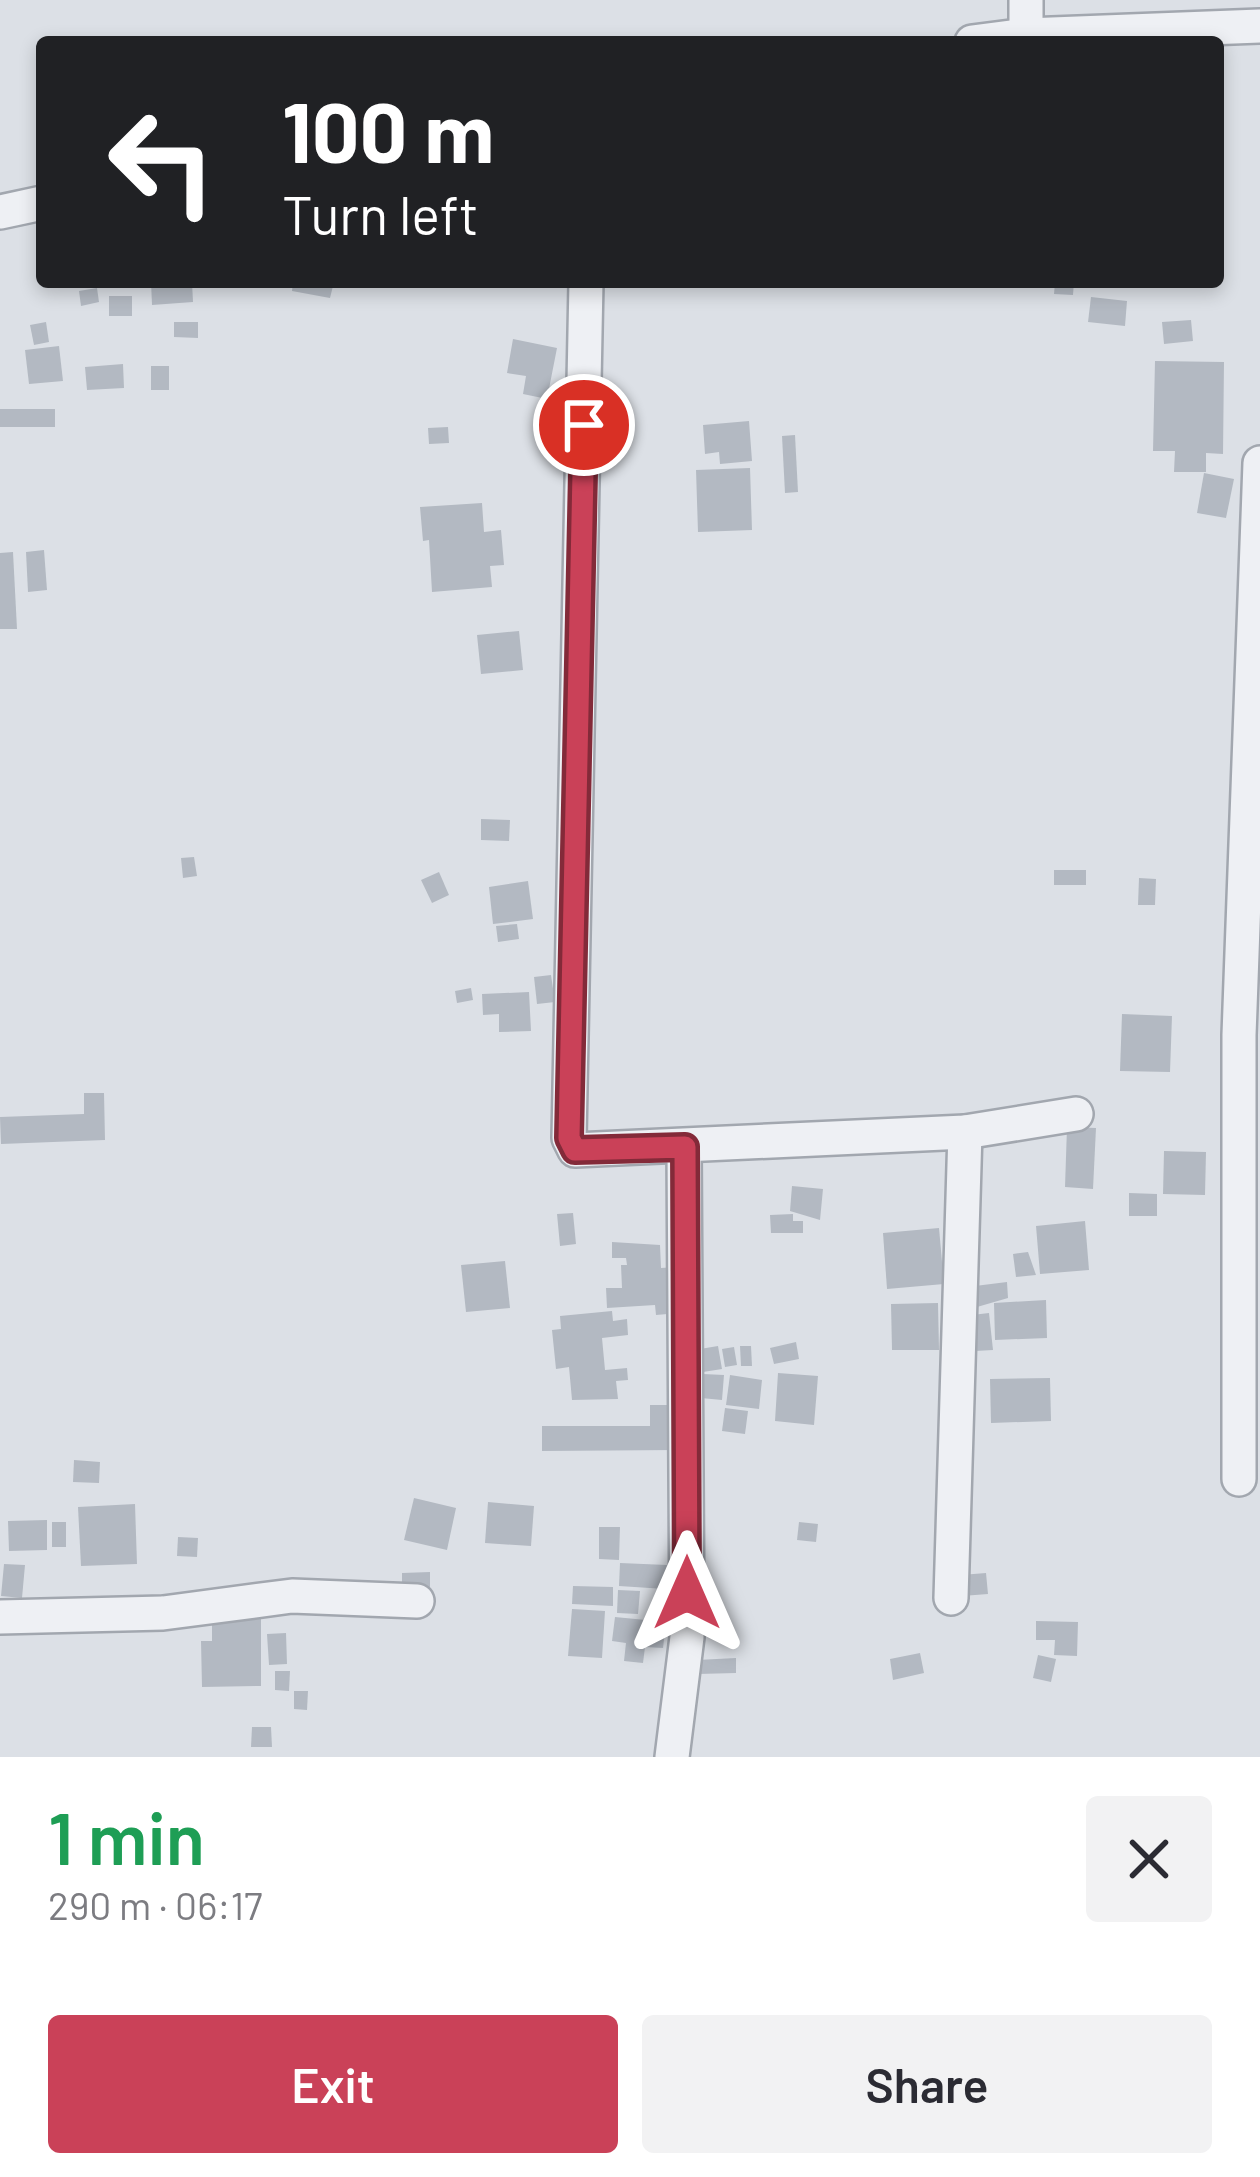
<!DOCTYPE html>
<html lang="en">
<head>
<meta charset="utf-8">
<style>
  :root { --surface:#fff; --page:#f2f2f3; --text:#2b2b33; --muted:#7c7c81; --accent:#ca4158 }
  body { margin:0; font-family:Barlow,sans-serif; background:var(--page); color:var(--text); height:100vh; display:flex; flex-direction:column; font-size:45px; white-space:nowrap }
  * { box-sizing:border-box; margin:0 }
  p { font-size:39px; color:var(--muted) }
  .icon { flex:none; width:66px; height:66px; fill:none; stroke:currentColor; stroke-width:2; stroke-linecap:round; stroke-linejoin:round }
  .map { position:relative; height:1757px; overflow:hidden }
  .drawer { display:flex; flex-direction:column; background:var(--surface); flex:1 }
  .drawer>* { flex:none }
  .banner { position:absolute; left:36px; top:36px; width:1188px; height:252px; border-radius:12px; box-shadow:0 6px 18px #0003; background:#202124; color:#fff; overflow:hidden }
  .pin { position:absolute; display:grid; place-items:center; width:102px; height:102px; color:#fff; margin:-51px; border:6px solid #fff; border-radius:50%; box-shadow:0 3px 12px #0007 }
  .me { position:absolute; width:132px; margin:-66px; rotate:0deg; stroke-linejoin:round; filter:drop-shadow(0 0 9px #0008) }
  .turn { display:flex; align-items:center; gap:42px; height:252px; padding:0 48px; font-size:54px }
  .turn .icon { width:156px; height:156px; stroke-width:2.5 }
  .turn b { display:block; font-size:84px; line-height:102px }
  .round { display:grid; place-items:center; flex:none; width:126px; height:126px; border-radius:12px; background:var(--page) }
  .overview { display:flex; align-items:center; justify-content:space-between; height:204px; padding:0 48px }
  h1 { font-size:72px; font-weight:600; line-height:90px; color:#1e9e55 }
  .action { display:flex; gap:24px; margin-top:auto; padding:24px 48px }
  .action a { flex:1; height:138px; border-radius:12px; background:var(--accent); color:#fff; font-size:48px; font-weight:600; line-height:138px; text-align:center }
  .action a+a { background:var(--page); color:var(--text) }
  .map>svg:first-child { display:block }
</style>
</head>
<body>
<div class="map">
<svg width="1260" height="1757" viewBox="0 0 1260 1757">
  <rect width="100%" height="100%" fill="#dce0e6"/>
  <g fill="#b3b9c2">
    <path d="M151,282H192L193,302L152,305Z"/>
    <path d="M293,282H334L330,298L292,291Z"/>
    <path d="M1055,282H1074L1073,295L1054,294Z"/>
    <path d="M97,288L99,302L81,306L79,291Z"/>
    <rect x="109" y="296" width="23" height="20"/>
    <path d="M1091,297L1127,301L1125,326L1088,322Z"/>
    <path d="M1191,320L1193,341L1164,344L1162,322Z"/>
    <path d="M46,322L49,342L34,345L30,325Z"/>
    <path d="M174,322H198V338L174,337Z"/>
    <path d="M513,339L557,348L547,399L523,394L526,376L507,373Z"/>
    <path d="M59,346L63,381L29,384L25,350Z"/>
    <path d="M1155,361L1224,362L1223,454L1206,453V472H1174L1175,451H1153Z"/>
    <path d="M123,364L124,388L87,390L85,367Z"/>
    <rect x="151" y="366" width="18" height="24"/>
    <rect x="0" y="409" width="55" height="18"/>
    <path d="M749,421L752,461L720,464L719,452L705,454L703,425Z"/>
    <path d="M448,427L449,443L429,444L428,428Z"/>
    <path d="M795,435L798,492L785,493L782,436Z"/>
    <path d="M750,468L752,530L698,532L696,470Z"/>
    <path d="M1204,473L1234,479L1226,518L1197,513Z"/>
    <path d="M482,503L484,532L501,530L504,565L490,566L492,587L432,592L429,540L423,541L420,507Z"/>
    <path d="M44,550L47,590L28,592L26,552Z"/>
    <path d="M13,552L17,629H0V553Z"/>
    <path d="M519,631L523,670L481,674L477,635Z"/>
    <path d="M481,819L510,820L509,841L481,840Z"/>
    <path d="M194,857L197,876L183,878L181,858Z"/>
    <rect x="1054" y="870" width="32" height="15"/>
    <path d="M439,872L449,895L432,903L421,880Z"/>
    <path d="M1139,878L1156,879L1155,905H1138Z"/>
    <path d="M528,881L533,919L493,924L489,887Z"/>
    <path d="M517,924L519,939L498,942L496,926Z"/>
    <path d="M551,975L555,1002L537,1004L534,977Z"/>
    <path d="M471,988L473,1000L457,1003L455,991Z"/>
    <path d="M529,992L531,1031L499,1032V1014L483,1015L482,994Z"/>
    <path d="M1122,1014L1172,1016L1170,1072L1120,1071Z"/>
    <path d="M84,1093H104L105,1140L1,1144L0,1117L84,1114Z"/>
    <path d="M1067,1127L1096,1128L1093,1189L1065,1187Z"/>
    <path d="M1164,1151L1206,1152L1205,1195L1163,1194Z"/>
    <path d="M792,1186L823,1189L820,1220L790,1211Z"/>
    <path d="M1129,1193L1157,1194V1216H1129Z"/>
    <path d="M573,1213L576,1244L560,1246L557,1214Z"/>
    <path d="M793,1214V1221H803V1233H771L770,1215Z"/>
    <path d="M1085,1221L1089,1270L1040,1274L1036,1226Z"/>
    <path d="M939,1228L944,1284L887,1289L883,1233Z"/>
    <path d="M612,1242L660,1245L661,1268L677,1267L679,1313L656,1315L655,1305L607,1308L606,1288H622L621,1265H627L626,1258H612Z"/>
    <path d="M1028,1252L1036,1275L1016,1277L1013,1254Z"/>
    <path d="M505,1261L510,1308L466,1312L461,1265Z"/>
    <path d="M1007,1282L1008,1298L977,1307L975,1286Z"/>
    <path d="M1046,1300L1047,1338L995,1340L994,1303Z"/>
    <path d="M938,1303L939,1350H892L891,1304Z"/>
    <path d="M612,1311L613,1321L627,1319L628,1335L602,1338L605,1370L627,1368L628,1380L616,1381L618,1399L572,1400L569,1367L556,1369L552,1330L561,1329L560,1316Z"/>
    <path d="M989,1313L993,1350L975,1351L972,1315Z"/>
    <path d="M796,1342L799,1359L774,1364L770,1348Z"/>
    <path d="M718,1346L722,1369L703,1372L700,1349Z"/>
    <path d="M740,1346H751L752,1366H741Z"/>
    <path d="M734,1347L737,1365L725,1367L722,1349Z"/>
    <path d="M778,1373L818,1376L814,1425L775,1421Z"/>
    <path d="M703,1374L724,1375L722,1400L701,1398Z"/>
    <path d="M730,1375L762,1380L759,1409L726,1405Z"/>
    <path d="M1050,1378L1051,1421L991,1423L990,1379Z"/>
    <path d="M650,1405H677V1450L542,1451V1426H650Z"/>
    <path d="M725,1408L748,1411L745,1434L722,1431Z"/>
    <path d="M74,1460L100,1462L99,1483L73,1482Z"/>
    <path d="M414,1498L456,1508L447,1550L404,1540Z"/>
    <path d="M488,1502L534,1506L531,1546L485,1543Z"/>
    <path d="M135,1504L137,1564L81,1566L78,1507Z"/>
    <path d="M47,1520V1550L9,1551L8,1521Z"/>
    <rect x="52" y="1522" width="14" height="25"/>
    <path d="M799,1522L818,1524L816,1542L797,1540Z"/>
    <path d="M599,1527H620L619,1560L599,1559Z"/>
    <path d="M178,1537L198,1538L197,1557L177,1556Z"/>
    <path d="M620,1563L667,1565L665,1589L619,1586Z"/>
    <path d="M4,1564L25,1565L22,1598L1,1596Z"/>
    <path d="M430,1572V1587L402,1588V1573Z"/>
    <path d="M986,1573L988,1594L962,1596L961,1575Z"/>
    <path d="M573,1586L613,1587V1606L572,1604Z"/>
    <path d="M618,1590L640,1591L638,1614L617,1613Z"/>
    <path d="M572,1609L605,1611L602,1658L568,1656Z"/>
    <path d="M615,1617L666,1622L663,1648L645,1647L643,1663L624,1661L626,1643L612,1641Z"/>
    <path d="M261,1619V1686L202,1687L201,1641H212V1620Z"/>
    <path d="M1036,1621L1078,1622L1077,1656L1054,1655L1055,1640H1036Z"/>
    <path d="M286,1633L287,1664L269,1665L267,1634Z"/>
    <path d="M920,1653L924,1673L893,1680L890,1659Z"/>
    <path d="M1038,1655L1056,1659L1051,1682L1033,1678Z"/>
    <path d="M736,1658V1673L698,1674L697,1660Z"/>
    <path d="M275,1671H290L289,1691L275,1690Z"/>
    <path d="M294,1691H308L307,1710L294,1709Z"/>
    <path d="M252,1727H271L272,1747H251Z"/>
  </g>
  <g fill="none" stroke-linecap="round" stroke-linejoin="round">
    <g stroke="#a2a7af" stroke-width="38">
      <g id="minor">
        <path d="M1026,0V35"/>
        <path d="M972,42L1026,35L1260,26"/>
        <path d="M0,212L42,203"/>
        <path d="M586,282L569,1138L575,1150L965,1132L1076,1114"/>
        <path d="M1239,1479V1035L1260,463"/>
        <path d="M951,1598L965,1132"/>
        <path d="M0,1617L163,1613L292,1596L417,1601"/>
        <path d="M672,1757L687,1637L684,1147"/>
      </g>
    </g>
    <use href="#minor" stroke="#eef0f4" stroke-width="33"/>
  </g>
  <g fill="none" stroke-linecap="round" stroke-linejoin="round">
    <g stroke="#832a39" stroke-width="30">
      <path id="route" d="M584,425L569,1138L575,1150L685,1147L687,1593"/>
    </g>
    <use href="#route" stroke="#ca4158" stroke-width="21"/>
  </g>
</svg>
<div class="pin" style="left:584px;top:425px;background:#d93025"><svg class="icon" aria-label="arrive" viewBox="0 0 24 24"><path d="M6 21V4h12l-3 4 3 4H6"/></svg></div>
<svg class="me" style="left:687px;top:1593px" viewBox="-20 -20 40 40"><path d="M0-17L14 15 0 8-14 15z" fill="#ca4158" stroke="#fff" stroke-width="4"/></svg>
<div class="banner">
<div class="turn"><svg class="icon" aria-label="left" viewBox="0 0 24 24"><path d="M17 20v-9H6M10 6l-5 5 5 5"/></svg><div><b>100 m</b>Turn left</div></div>
</div>
</div>
<section class="drawer">
<div class="overview"><div><h1>1 min</h1><p>290 m · 06:17</p></div><a class="round"><svg class="icon" aria-label="close" viewBox="0 0 24 24"><path d="M6 6l12 12M18 6L6 18"/></svg></a></div>
<div class="action"><a>Exit</a><a>Share</a></div>
</section>
</body>
</html>
